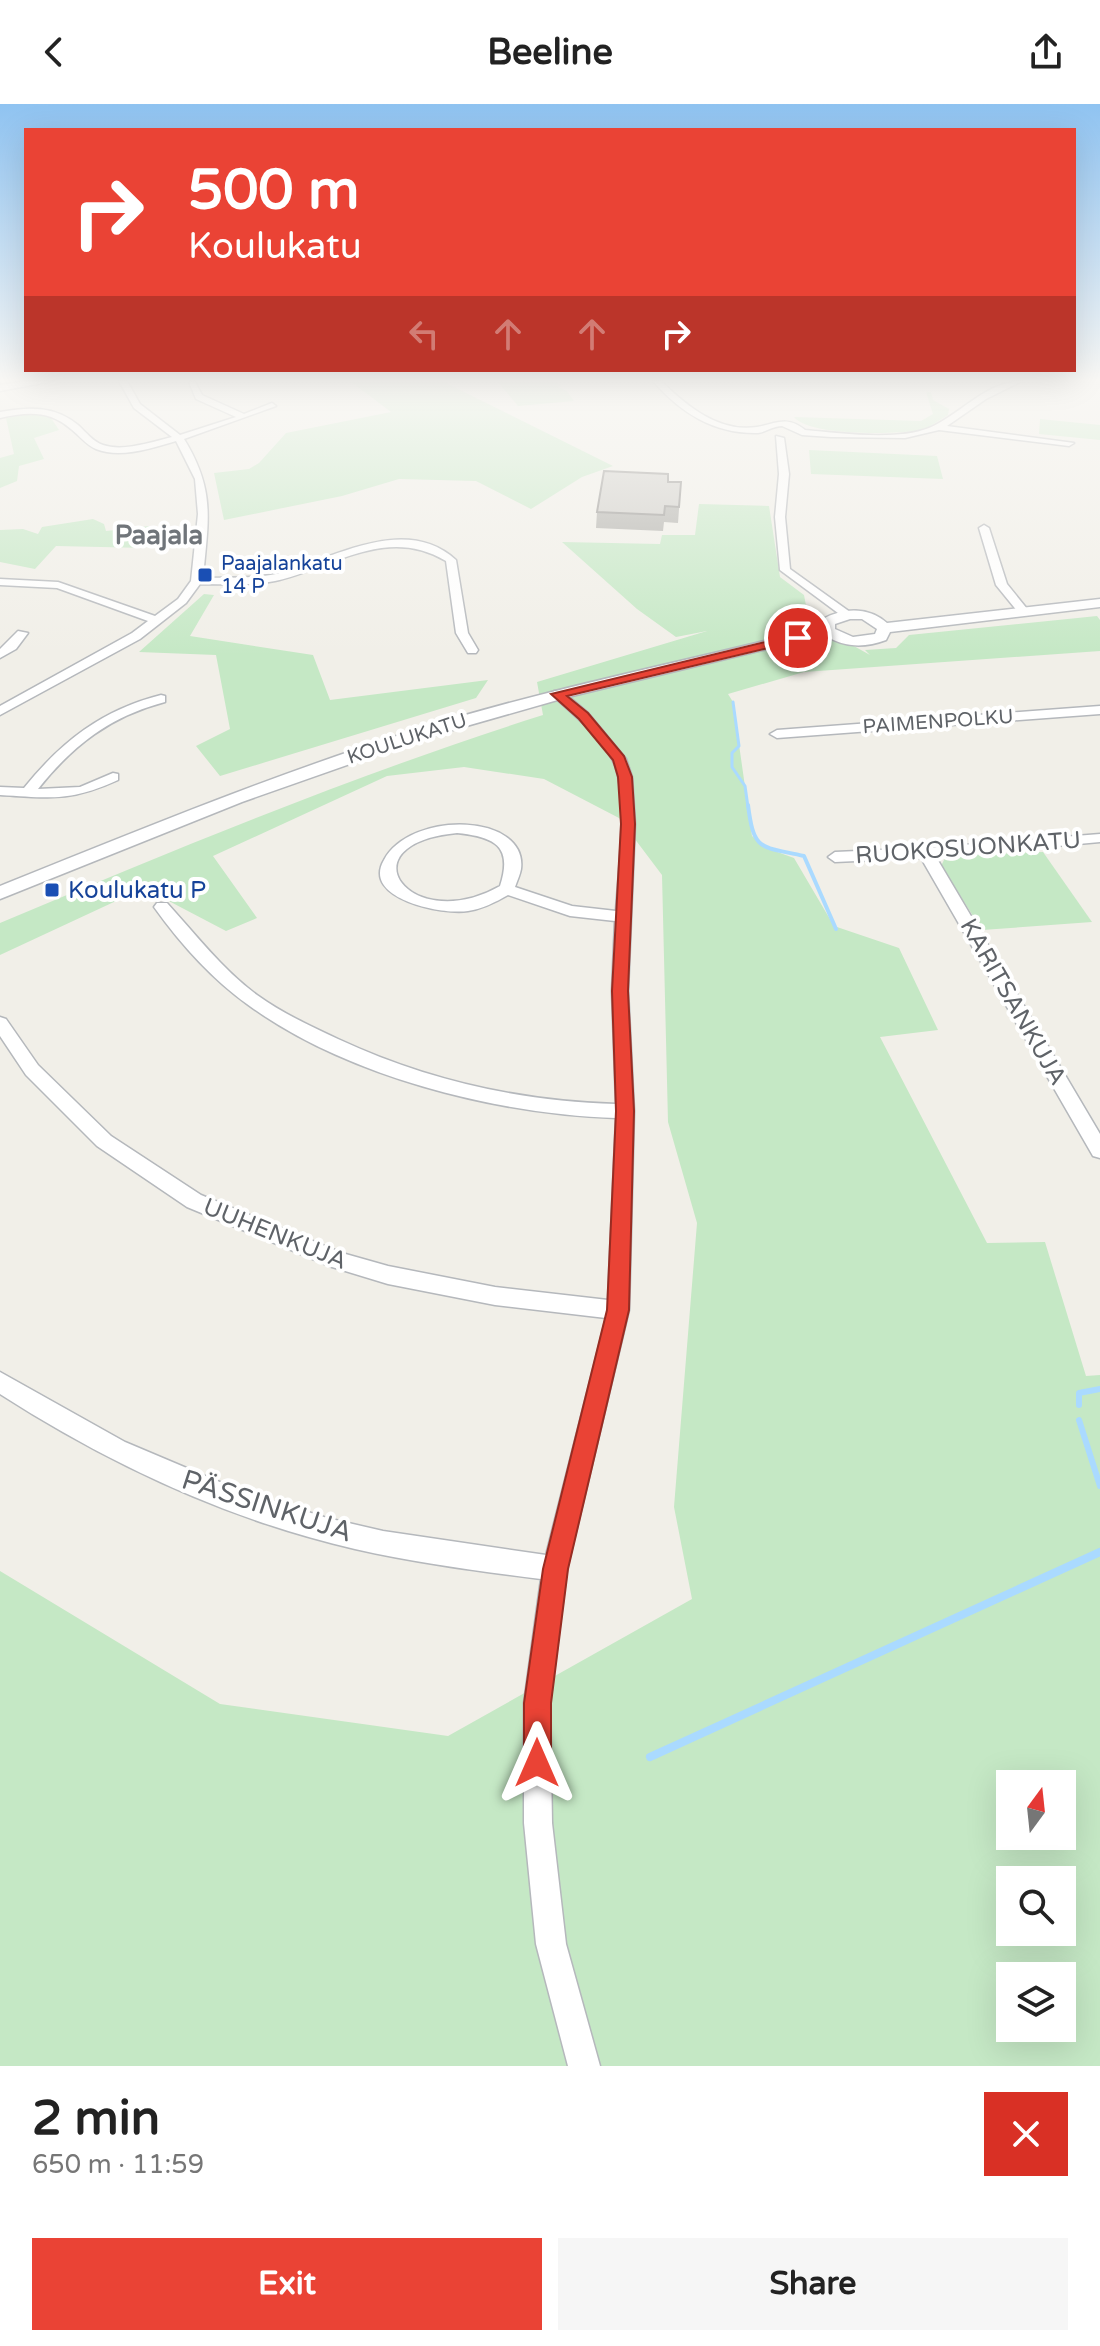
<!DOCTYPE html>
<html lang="en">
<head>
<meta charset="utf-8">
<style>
  :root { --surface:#fff; --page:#f6f6f6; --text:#222; --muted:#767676; --accent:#ea4335 }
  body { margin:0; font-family:"Varela Round",sans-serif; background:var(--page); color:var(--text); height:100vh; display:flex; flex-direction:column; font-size:30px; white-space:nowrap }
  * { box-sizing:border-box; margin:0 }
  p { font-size:26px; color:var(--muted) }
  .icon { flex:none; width:44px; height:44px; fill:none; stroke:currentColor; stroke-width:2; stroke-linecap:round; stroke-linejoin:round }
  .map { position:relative; height:1962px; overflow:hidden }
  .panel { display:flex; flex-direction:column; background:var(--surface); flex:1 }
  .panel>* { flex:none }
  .top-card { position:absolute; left:24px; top:24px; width:1052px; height:244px; border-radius:0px; box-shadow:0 8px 32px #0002; background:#ea4335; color:#fff; overflow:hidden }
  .needle { width:52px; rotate:15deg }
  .fabs { position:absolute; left:996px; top:1666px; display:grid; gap:16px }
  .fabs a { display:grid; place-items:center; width:80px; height:80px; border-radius:0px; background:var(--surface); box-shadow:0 8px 32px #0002; font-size:40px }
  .pin { position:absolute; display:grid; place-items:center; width:68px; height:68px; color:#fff; margin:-34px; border:4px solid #fff; border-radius:50%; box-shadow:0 2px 8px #0007 }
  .me { position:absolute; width:88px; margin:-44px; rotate:0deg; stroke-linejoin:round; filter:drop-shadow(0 0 6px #0008) }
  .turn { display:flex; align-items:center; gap:28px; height:168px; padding:0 32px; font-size:36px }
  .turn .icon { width:104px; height:104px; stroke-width:2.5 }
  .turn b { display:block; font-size:56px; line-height:68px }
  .lanes { display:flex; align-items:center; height:76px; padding:0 32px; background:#0003; justify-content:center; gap:40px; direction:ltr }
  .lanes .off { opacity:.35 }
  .round { display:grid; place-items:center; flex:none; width:84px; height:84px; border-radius:0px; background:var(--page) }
  .headline { display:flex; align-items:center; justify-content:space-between; height:136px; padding:0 32px }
  h1 { font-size:48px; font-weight:700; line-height:60px }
  .button { display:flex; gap:16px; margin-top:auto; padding:16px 32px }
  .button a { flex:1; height:92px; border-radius:0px; background:var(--accent); color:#fff; font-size:32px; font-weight:700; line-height:92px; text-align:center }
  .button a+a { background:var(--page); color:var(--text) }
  header { display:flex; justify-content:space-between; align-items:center; height:104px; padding:0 32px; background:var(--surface); font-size:36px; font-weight:700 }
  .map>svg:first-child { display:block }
</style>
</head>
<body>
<header><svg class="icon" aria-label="back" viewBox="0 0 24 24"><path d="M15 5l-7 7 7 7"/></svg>Beeline<svg class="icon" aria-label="share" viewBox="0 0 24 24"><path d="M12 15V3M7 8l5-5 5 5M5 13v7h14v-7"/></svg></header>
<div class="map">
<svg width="1100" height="1962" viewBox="0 0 1100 1962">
  <rect width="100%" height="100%" fill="#f1efe8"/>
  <g fill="#c5e8c5" fill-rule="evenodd">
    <path d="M350,277H442L613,362L582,373L531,405L476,377L399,375L342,392L224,416L214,369L249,365L259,359L286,329L391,308Z"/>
    <path d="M497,277H553L562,281L558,283L567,287L574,297L518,302Z"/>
    <path d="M926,288H931L933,296L949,305L948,311L927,324L916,327C891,330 809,332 794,313L921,317L933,310Z"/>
    <path d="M32,309L49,311L59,326L34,334L44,355L19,362L17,377L0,384V354L14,350L6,314Z"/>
    <path d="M1040,315L1100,321V336L1039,330Z"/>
    <path d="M809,346L937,352L943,375L811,370Z"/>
    <path d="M699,400L769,402L780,473L804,491L809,517L870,551L865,546L896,544L909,531L1097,512L1100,516V547L804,568L728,590L733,598L752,732L769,745L794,754L834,822L899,844L938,926L880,933L987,1139L1045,1138L1086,1272L1100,1271V1962H0V1467L220,1600L448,1632L692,1495L674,1403L697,1119L668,1018L662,771L619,714L544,675L464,663L387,672L213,752L257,814L226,827L144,784L0,851V819C179,744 357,670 543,611L537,578L707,527L676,533L637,505L562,438L660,440L662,431H695ZM1010,1680H1062V1732H1010ZM1010,1776H1062V1828H1010ZM1010,1872H1062V1924H1010Z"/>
    <path d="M93,415L104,420L106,427L150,422L146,444L56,442L35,465L0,458V426L23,425L38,430L42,423Z"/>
    <path d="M204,490L214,491L190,532L313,551L330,596L488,576L476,594L220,672L196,642L230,625L216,551L139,548Z"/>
    <path d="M1043,748L1092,818L982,826L941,762L946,752Z"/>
  </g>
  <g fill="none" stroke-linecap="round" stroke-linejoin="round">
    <path stroke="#aadaff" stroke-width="3" d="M733,598L739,642L732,649V663L745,682L748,703"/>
    <path stroke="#aadaff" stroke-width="4" d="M748,701C754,748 760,742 804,752L836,825"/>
    <g stroke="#aadaff" stroke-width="6">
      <path d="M1079,1301V1289L1100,1285"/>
      <path d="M1079,1316L1100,1382"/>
    </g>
    <path stroke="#aadaff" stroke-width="8" d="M650,1653L1100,1448"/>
    <g stroke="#b5b8bc" stroke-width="3">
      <g id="minor">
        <path d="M119,277H127L140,300L180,331L236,313L196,295L189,278H195L202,291L244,310L272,299L276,302L184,335C216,387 208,416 203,474C227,473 252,475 276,470C332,456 404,409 456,456L468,529L478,546L476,549H468L456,529L446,457C386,421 334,464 275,477C250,482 225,480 200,480L186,499L140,535L0,611V602L132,529L148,517L57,484L0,481V475L58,478L155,512L178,495L191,477L198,410L195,375L176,337C152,344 120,355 96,345C86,341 79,331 71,325C49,306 27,308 0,314V308C29,303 54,301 78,321C86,328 93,338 103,341C123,348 152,338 172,333L134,304Z"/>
        <path d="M653,277H661C686,301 718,329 757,323C775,320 787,311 805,326C839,329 897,337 929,324C960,311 986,277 1022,277L986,295L947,322L1074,339L1069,342L939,326L905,334L831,333L802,331L782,322C773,322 766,328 758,329C714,330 681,309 653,277Z"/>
        <path d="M776,332L784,334L789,370L785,413L790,465L850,508V512H842L780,466L775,413L779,370Z"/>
        <path d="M984,421L989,424L1007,480L1028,506L1026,508H1018L996,481L979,424Z"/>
        <path d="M18,527L28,529L16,545L0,554V545Z"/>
        <path d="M554,587H562L588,609L626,655L632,673L635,720L628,887L634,1007L629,1206L567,1465L550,1599L552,1719L566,1840L600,1962H568L536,1840L524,1719V1599L541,1475C479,1467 416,1459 355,1445C229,1416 109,1360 0,1290V1268L125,1338L241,1387L327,1414L383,1427L546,1451L606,1214L495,1201L388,1180L332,1163L187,1103L97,1042L26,971L0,932V913L6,915L38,961L111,1032L201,1091L342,1149L388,1162L495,1183L608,1196L616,1014C495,1010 345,972 247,900C212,875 179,838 154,803L157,799H167C196,831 223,866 257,891C282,909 310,922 338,935C426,976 518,997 616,1000L612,887L615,817L570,812L508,791C496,798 482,805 468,807C443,811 361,795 384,756C411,706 528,709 521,765C520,771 517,777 515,783L572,802L616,807C618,770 629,690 613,657C601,633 574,611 554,593ZM457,729C495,733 513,742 500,782C410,833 342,740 457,729Z"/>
        <path d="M161,591L165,592V598C111,612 73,641 38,685L80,683L113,669L118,670V676C70,698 51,694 0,691V683L24,684C62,637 102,606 161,591Z"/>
        <path d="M1100,602V610L777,634L770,630L777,626Z"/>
        <path d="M1100,730V738L936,753L1100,1030V1054L1093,1052L921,754L835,758L828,753L835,748L926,744Z"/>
      </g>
    </g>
    <g stroke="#b5b8bc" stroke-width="3">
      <path id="tertiary" d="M1100,495V503L890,528L886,536C865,544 844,544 825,531L568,593L421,635L242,698L0,795V782C135,728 270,672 409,628C544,585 684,558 821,523L823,515C844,503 869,503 887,519ZM850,515H862L877,525L875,530L853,533L835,525V520Z"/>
    </g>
    <g stroke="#b6babf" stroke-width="3">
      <path id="secondary" d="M27,277H53L0,287V281Z"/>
    </g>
    <use href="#minor" fill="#fff" fill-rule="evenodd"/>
    <use href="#tertiary" fill="#fff" fill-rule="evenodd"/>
    <use href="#secondary" fill="#fff" fill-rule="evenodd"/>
  </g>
  <path fill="#afaea9" d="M668,378H681L678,419L664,418L663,427L596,424L597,408Z"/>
  <path fill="#cccac5" stroke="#8f8d8a" stroke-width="2" d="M604,367L668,370V378H681L679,403L665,402L664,411L597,408Z"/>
  <linearGradient id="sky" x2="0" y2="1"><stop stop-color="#8fc3f1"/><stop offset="0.5" stop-color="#f9f8f5"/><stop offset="1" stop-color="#f9f8f5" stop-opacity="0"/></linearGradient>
  <rect width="1100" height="551" fill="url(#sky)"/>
  <path fill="#ea4335" stroke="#982c22" stroke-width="2" d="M798,530L804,534L802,536L567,592L588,609L624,652L632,673L635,720L628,887L634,1007L629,1206L568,1465L551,1599V1659L547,1669L537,1673L528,1669L524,1659V1599L543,1465L607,1206L616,1007L612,887L621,720L618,673L613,656L579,615L551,590Z"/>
  <g fill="#1a4fb4" stroke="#fff" stroke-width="3">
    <rect x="197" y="463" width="16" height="16" rx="4"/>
    <rect x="44" y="778" width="16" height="16" rx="4"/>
  </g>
  <g text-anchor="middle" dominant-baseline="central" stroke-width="8" stroke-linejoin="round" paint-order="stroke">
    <g font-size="20" fill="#164399" stroke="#fff" text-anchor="start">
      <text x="221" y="460">Paajalankatu<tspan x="221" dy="23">14 P</tspan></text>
    </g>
    <g font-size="20" fill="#5f6368" stroke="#fff">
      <text transform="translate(938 618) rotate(-4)">PAIMENPOLKU</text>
      <text transform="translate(407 635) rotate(-18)">KOULUKATU</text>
    </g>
    <g font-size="24" fill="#5f6368" stroke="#fff">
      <text transform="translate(968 744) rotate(-4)">RUOKOSUONKATU</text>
      <text transform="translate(1013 898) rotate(60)">KARITSANKUJA</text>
      <text transform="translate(275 1130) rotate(22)">UUHENKUJA</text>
    </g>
    <g font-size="24" fill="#164399" stroke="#fff" text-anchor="start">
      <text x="68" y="786">Koulukatu P</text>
    </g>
    <g font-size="26" font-weight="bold" fill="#70757a" stroke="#fff">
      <text x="159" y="431">Paajala</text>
    </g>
    <g font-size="28" fill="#5f6368" stroke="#fff">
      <text transform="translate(267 1402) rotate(18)">PÄSSINKUJA</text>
    </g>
  </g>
</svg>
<div class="fabs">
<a><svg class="needle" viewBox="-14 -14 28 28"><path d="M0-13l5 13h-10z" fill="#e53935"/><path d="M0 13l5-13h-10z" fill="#767676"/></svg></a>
<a><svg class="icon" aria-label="search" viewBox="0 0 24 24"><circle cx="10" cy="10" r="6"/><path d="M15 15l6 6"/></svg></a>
<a><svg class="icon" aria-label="layers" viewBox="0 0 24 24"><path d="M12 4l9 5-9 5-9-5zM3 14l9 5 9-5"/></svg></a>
</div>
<div class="pin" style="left:798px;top:534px;background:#d93025"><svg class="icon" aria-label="arrive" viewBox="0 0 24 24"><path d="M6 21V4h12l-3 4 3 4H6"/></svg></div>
<svg class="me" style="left:537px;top:1659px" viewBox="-20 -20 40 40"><path d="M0-17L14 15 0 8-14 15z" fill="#ea4335" stroke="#fff" stroke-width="4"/></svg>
<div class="top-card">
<div class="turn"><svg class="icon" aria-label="right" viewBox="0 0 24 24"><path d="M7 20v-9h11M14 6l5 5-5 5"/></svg><div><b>500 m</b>Koulukatu</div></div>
<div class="lanes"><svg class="icon off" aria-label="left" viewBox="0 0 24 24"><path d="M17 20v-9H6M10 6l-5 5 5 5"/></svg><svg class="icon off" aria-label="ahead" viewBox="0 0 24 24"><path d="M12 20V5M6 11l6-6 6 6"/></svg><svg class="icon off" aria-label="ahead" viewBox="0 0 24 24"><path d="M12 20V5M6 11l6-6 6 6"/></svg><svg class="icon" aria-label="right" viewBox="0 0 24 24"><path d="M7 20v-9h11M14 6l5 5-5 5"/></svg></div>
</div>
</div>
<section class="panel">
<div class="headline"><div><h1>2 min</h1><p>650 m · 11:59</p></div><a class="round" style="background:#d93025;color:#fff"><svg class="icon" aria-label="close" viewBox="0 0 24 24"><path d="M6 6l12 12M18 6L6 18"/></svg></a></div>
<div class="button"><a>Exit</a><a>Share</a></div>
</section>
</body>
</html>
